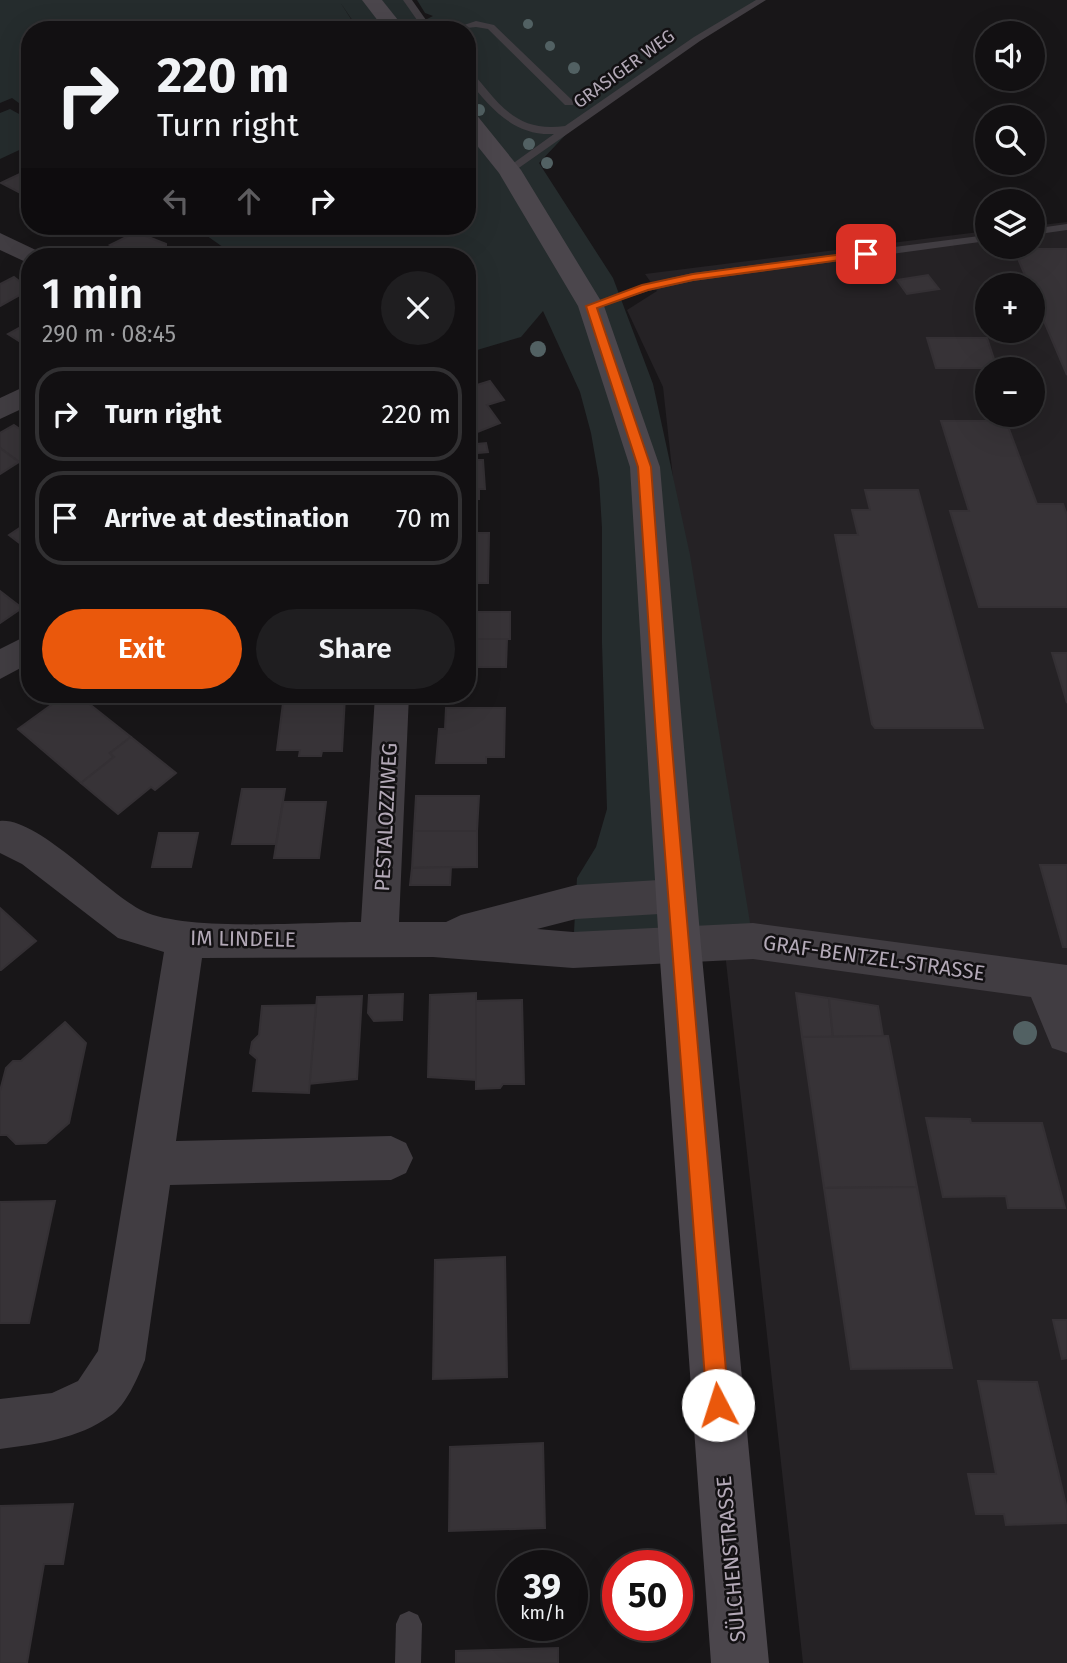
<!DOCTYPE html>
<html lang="en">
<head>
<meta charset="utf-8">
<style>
  :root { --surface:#121012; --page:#1f1e20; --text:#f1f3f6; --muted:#9c9d9f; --line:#313032; --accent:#ea580c }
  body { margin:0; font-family:"Fira Sans",sans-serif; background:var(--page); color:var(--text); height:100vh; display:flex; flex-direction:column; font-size:26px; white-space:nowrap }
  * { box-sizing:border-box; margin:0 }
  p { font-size:23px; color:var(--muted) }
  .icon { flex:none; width:38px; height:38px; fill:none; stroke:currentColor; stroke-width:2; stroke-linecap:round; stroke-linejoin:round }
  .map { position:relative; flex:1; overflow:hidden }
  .drawer { position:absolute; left:21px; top:248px; width:455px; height:455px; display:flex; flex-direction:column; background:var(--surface); border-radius:28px; box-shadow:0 7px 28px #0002,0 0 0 2px var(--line) }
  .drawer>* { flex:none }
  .top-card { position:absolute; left:21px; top:21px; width:455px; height:214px; border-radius:28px; box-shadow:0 7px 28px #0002,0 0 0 2px var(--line); background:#121012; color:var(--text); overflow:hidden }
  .tools { position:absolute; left:975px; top:21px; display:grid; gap:14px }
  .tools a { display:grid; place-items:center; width:70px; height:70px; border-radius:50%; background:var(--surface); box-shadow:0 7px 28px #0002,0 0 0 2px var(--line); font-size:35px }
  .speed { position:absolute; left:497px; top:1550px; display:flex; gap:14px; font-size:35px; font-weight:700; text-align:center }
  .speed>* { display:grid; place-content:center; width:91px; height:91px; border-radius:50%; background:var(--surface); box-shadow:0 7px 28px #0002,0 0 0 2px var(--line); line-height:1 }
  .speed small { font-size:18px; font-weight:400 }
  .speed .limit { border:10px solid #d22; background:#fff; color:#111 }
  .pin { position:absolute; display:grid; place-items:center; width:60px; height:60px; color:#fff; margin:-30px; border-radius:14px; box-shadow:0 4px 10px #0006 }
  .me { position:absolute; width:77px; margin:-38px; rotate:355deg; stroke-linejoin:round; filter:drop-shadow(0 0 5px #0008) }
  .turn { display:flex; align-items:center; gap:24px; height:147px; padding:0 21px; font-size:32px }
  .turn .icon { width:91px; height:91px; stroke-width:2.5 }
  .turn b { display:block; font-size:49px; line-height:60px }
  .lanes { display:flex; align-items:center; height:66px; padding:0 21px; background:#0003; justify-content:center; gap:35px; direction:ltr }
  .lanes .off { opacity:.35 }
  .round { display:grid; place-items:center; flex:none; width:74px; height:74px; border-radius:37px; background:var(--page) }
  .headline { display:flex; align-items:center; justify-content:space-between; height:119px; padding:0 21px }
  h1 { font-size:42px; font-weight:600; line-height:52px }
  .cta { display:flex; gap:14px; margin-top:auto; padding:14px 21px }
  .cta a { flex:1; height:80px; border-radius:42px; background:var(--accent); color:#fff; font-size:28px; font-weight:600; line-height:80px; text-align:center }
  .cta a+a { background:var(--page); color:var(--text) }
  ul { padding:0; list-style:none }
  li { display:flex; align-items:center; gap:21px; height:94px; margin:0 14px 10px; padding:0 7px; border:4px solid var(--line); border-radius:28px }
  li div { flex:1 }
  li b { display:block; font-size:26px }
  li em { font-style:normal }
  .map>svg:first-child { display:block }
</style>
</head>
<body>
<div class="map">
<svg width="1067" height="1663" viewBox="0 0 1067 1663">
  <rect width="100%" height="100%" fill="#181618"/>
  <path fill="#252225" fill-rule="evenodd" d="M1067,222V1663H803L663,387L627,310L657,291L645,274L987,231V247H1032L1033,226ZM987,285H1032V331H987ZM987,369H1032V415H987Z"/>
  <g fill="#252c2d">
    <path d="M0,0H407L423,21L433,16L425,13L417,0H762L742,10L572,128L539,163L613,278L653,384L690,555L753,941L573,950L577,878L596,847L607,809L602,643V528L599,479L591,433L580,392L543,311L521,337L467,353V257H237L193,226H467V30H359L340,2L358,30H30V111L12,98L0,103Z"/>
    <path d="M10,109L30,120V145L0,159V113Z"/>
  </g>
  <g fill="#373337" stroke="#343034" stroke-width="2">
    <path d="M30,169V194L26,196L1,183Z"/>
    <path d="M136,232L166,244V248L148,257H103L117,249L110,245Z"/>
    <path d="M1014,249H1067V375L1032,293V285H1029Z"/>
    <path d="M928,275L939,289L907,294L897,280Z"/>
    <path d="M14,277L28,288L24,290L27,291L0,306V284Z"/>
    <path d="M30,322V348L8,334Z"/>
    <path d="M927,338H987L997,368H936Z"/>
    <path d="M490,381L504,400L487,405L500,423L470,435L467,434V388Z"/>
    <path d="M941,421H1006L1037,504H1063L1067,515V607H979L950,511H969Z"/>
    <path d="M14,425L30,436V455L19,462L0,448V433Z"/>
    <path d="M486,443L488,452L467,454V445Z"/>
    <path d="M0,448L19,462L0,474Z"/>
    <path d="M467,460H483L485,489H479V499H467Z"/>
    <path d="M865,490H918L983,728H875L872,724L835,535H858L852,510H870Z"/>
    <path d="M30,521V551L9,535Z"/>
    <path d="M467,533H489L488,583H467Z"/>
    <path d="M0,591L22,608L0,623Z"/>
    <rect x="467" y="612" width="43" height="27"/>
    <path d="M467,639H507L506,667H467Z"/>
    <path d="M1052,653H1067V703Z"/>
    <path d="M65,695H78L131,737L110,753L114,757L81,783L18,729Z"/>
    <path d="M284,695L345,697L342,751H322L321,756H299L300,750H277Z"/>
    <path d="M446,708H505L504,757H486V763H436L439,729H445Z"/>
    <path d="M131,737L176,773L155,790L151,787L118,814L81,783L114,757L110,753Z"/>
    <path d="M242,789H285L276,844H232Z"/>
    <path d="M416,796H479L477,831H414Z"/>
    <path d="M283,802H326L319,858H274Z"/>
    <path d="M414,831H477V867L412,868Z"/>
    <path d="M159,833H198L191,867H152Z"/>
    <path d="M1040,865H1067V947H1063Z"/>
    <path d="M451,867L450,885H410L412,868Z"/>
    <path d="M0,908L36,941L1,970H0Z"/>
    <path d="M476,993V1080L428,1077L430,995Z"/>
    <path d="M796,993L829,998L833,1037H802Z"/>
    <path d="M403,994L402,1020L374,1021L368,1013L369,995Z"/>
    <path d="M362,996L357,1079L309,1084L317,997Z"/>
    <path d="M829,998L878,1006L883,1036L833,1037Z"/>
    <path d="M522,1000L524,1084H503L500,1088L476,1089V1001Z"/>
    <path d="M316,1005L309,1093L253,1091L257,1059L250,1053L252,1042L259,1035L262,1006Z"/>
    <path d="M65,1022L86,1043L69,1123L46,1143L16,1144L7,1135H0V1091L6,1068L13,1061H21Z"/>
    <path d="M888,1036L917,1187L824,1188L802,1037Z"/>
    <path d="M926,1118L970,1119L971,1123H1042L1065,1208H1008L1006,1196L943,1197Z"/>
    <path d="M917,1187L952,1368L851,1369L824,1188Z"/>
    <path d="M55,1201L29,1323H0V1202Z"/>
    <path d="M505,1257L507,1377L433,1379L435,1260Z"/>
    <path d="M1053,1320H1067V1358L1062,1359Z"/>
    <path d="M978,1381L1037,1382L1067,1509V1523L1006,1525L1004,1514H976L968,1474H996Z"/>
    <path d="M543,1443L545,1528L449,1531L450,1447Z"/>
    <path d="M73,1504L63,1564H44L27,1663H0V1506Z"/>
    <path d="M558,1648V1663H456V1651Z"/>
  </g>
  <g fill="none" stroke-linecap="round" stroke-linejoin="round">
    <g fill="#413d42" fill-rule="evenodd">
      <path d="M403,0H412L433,30H424Z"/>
      <path d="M756,0H766L700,41L513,172L504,170L554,134C513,136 491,108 467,79V70C475,74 481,83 487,90C509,117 529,131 565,126L694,37Z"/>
      <path d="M476,21L494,25L573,101V105H565L488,29L476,27L449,30Z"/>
      <path d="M1067,224V230L1032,235V229Z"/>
      <path d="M987,235V241L693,281L648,291L591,310L585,306L641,285L693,273Z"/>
      <path d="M409,1611L418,1615L422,1624L421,1663H395L396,1624L400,1615Z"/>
    </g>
    <g fill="#413d42" fill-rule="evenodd">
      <path d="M0,233L40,252L43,257H30V264L0,250Z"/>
      <path d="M30,384V405L0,419V398Z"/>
      <path d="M30,634V663L0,679V649Z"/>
      <path d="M375,695H409L399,922H446L461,915L576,885L676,879L689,884L695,896L689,908L676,913L576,919L537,929L573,932L753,923L1067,965V1053L1052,1048L1031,997L753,959L573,968L433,957L202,958L176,1141L391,1136L406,1143L413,1158L406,1173L391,1180L170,1185L145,1360C138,1377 126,1406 110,1416C78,1439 38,1444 0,1449V1399L52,1393L78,1381L98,1351L164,952L118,938L22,864L0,853V821C38,817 107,894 143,911C187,932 308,922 361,922Z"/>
    </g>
    <g fill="#4b464c" fill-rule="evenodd">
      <path d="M362,0H382L406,30H385Z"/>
      <path d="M467,111L475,113L521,170L604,306L660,467L701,946L769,1663H711L659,946L630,467L578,306L499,173L467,133Z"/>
    </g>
  </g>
  <g fill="#526163">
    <circle cx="528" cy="24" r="5"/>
    <circle cx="550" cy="46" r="5"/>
    <circle cx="574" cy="68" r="6"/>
    <circle cx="479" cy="110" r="6"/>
    <circle cx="529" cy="144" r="6"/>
    <circle cx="547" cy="163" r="6"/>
    <circle cx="538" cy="349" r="8"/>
    <circle cx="1025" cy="1033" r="12"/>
  </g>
  <path fill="#ea580c" stroke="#983908" stroke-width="2" d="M866,251L870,252V256L693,280L648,290L597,308L651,467L671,736L729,1405L726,1412L718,1416L711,1412L707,1405L656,736L638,467L586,306L642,285L693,274Z"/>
  <g text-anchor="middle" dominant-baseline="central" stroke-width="5" stroke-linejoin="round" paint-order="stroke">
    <g font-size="18" fill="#b3a9b7" stroke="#131113">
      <text transform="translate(624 69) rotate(-36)">GRASIGER WEG</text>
    </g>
    <g font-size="21" fill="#b3a9b7" stroke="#131113">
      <text transform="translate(386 817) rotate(-87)">PESTALOZZIWEG</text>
      <text transform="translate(243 939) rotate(1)">IM LINDELE</text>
      <text transform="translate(874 958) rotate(8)">GRAF-BENTZEL-STRASSE</text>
      <text transform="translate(731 1559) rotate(-95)">SÜLCHENSTRASSE</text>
    </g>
  </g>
</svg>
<div class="tools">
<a><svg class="icon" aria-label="sound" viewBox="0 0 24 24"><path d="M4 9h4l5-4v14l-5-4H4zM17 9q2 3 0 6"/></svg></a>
<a><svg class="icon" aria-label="search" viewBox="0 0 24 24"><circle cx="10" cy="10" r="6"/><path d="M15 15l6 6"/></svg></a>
<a><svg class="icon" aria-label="layers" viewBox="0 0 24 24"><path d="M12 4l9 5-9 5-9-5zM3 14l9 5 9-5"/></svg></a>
<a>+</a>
<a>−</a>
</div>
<div class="speed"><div>39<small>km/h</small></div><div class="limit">50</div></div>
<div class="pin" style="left:866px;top:254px;background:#d93025"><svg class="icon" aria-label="arrive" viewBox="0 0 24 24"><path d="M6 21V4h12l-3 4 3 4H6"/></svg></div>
<svg class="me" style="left:718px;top:1405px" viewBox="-20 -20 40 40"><circle r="19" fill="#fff"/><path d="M0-13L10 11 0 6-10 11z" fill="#ea580c"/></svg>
<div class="top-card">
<div class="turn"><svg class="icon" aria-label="right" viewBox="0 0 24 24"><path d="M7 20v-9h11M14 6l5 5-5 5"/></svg><div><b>220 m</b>Turn right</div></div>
<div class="lanes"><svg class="icon off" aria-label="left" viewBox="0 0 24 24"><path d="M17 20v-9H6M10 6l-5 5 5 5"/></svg><svg class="icon off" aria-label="ahead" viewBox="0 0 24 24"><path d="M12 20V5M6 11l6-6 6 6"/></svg><svg class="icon" aria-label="right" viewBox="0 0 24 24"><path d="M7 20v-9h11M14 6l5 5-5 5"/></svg></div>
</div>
<section class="drawer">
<div class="headline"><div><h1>1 min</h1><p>290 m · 08:45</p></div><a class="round"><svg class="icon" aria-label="close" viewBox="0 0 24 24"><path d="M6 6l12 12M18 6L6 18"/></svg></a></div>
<ul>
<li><svg class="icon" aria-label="right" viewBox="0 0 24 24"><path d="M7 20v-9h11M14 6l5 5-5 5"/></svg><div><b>Turn right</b></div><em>220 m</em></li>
<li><svg class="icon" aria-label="arrive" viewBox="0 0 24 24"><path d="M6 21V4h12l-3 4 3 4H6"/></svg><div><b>Arrive at destination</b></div><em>70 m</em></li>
</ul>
<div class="cta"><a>Exit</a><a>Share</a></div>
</section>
</div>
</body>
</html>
